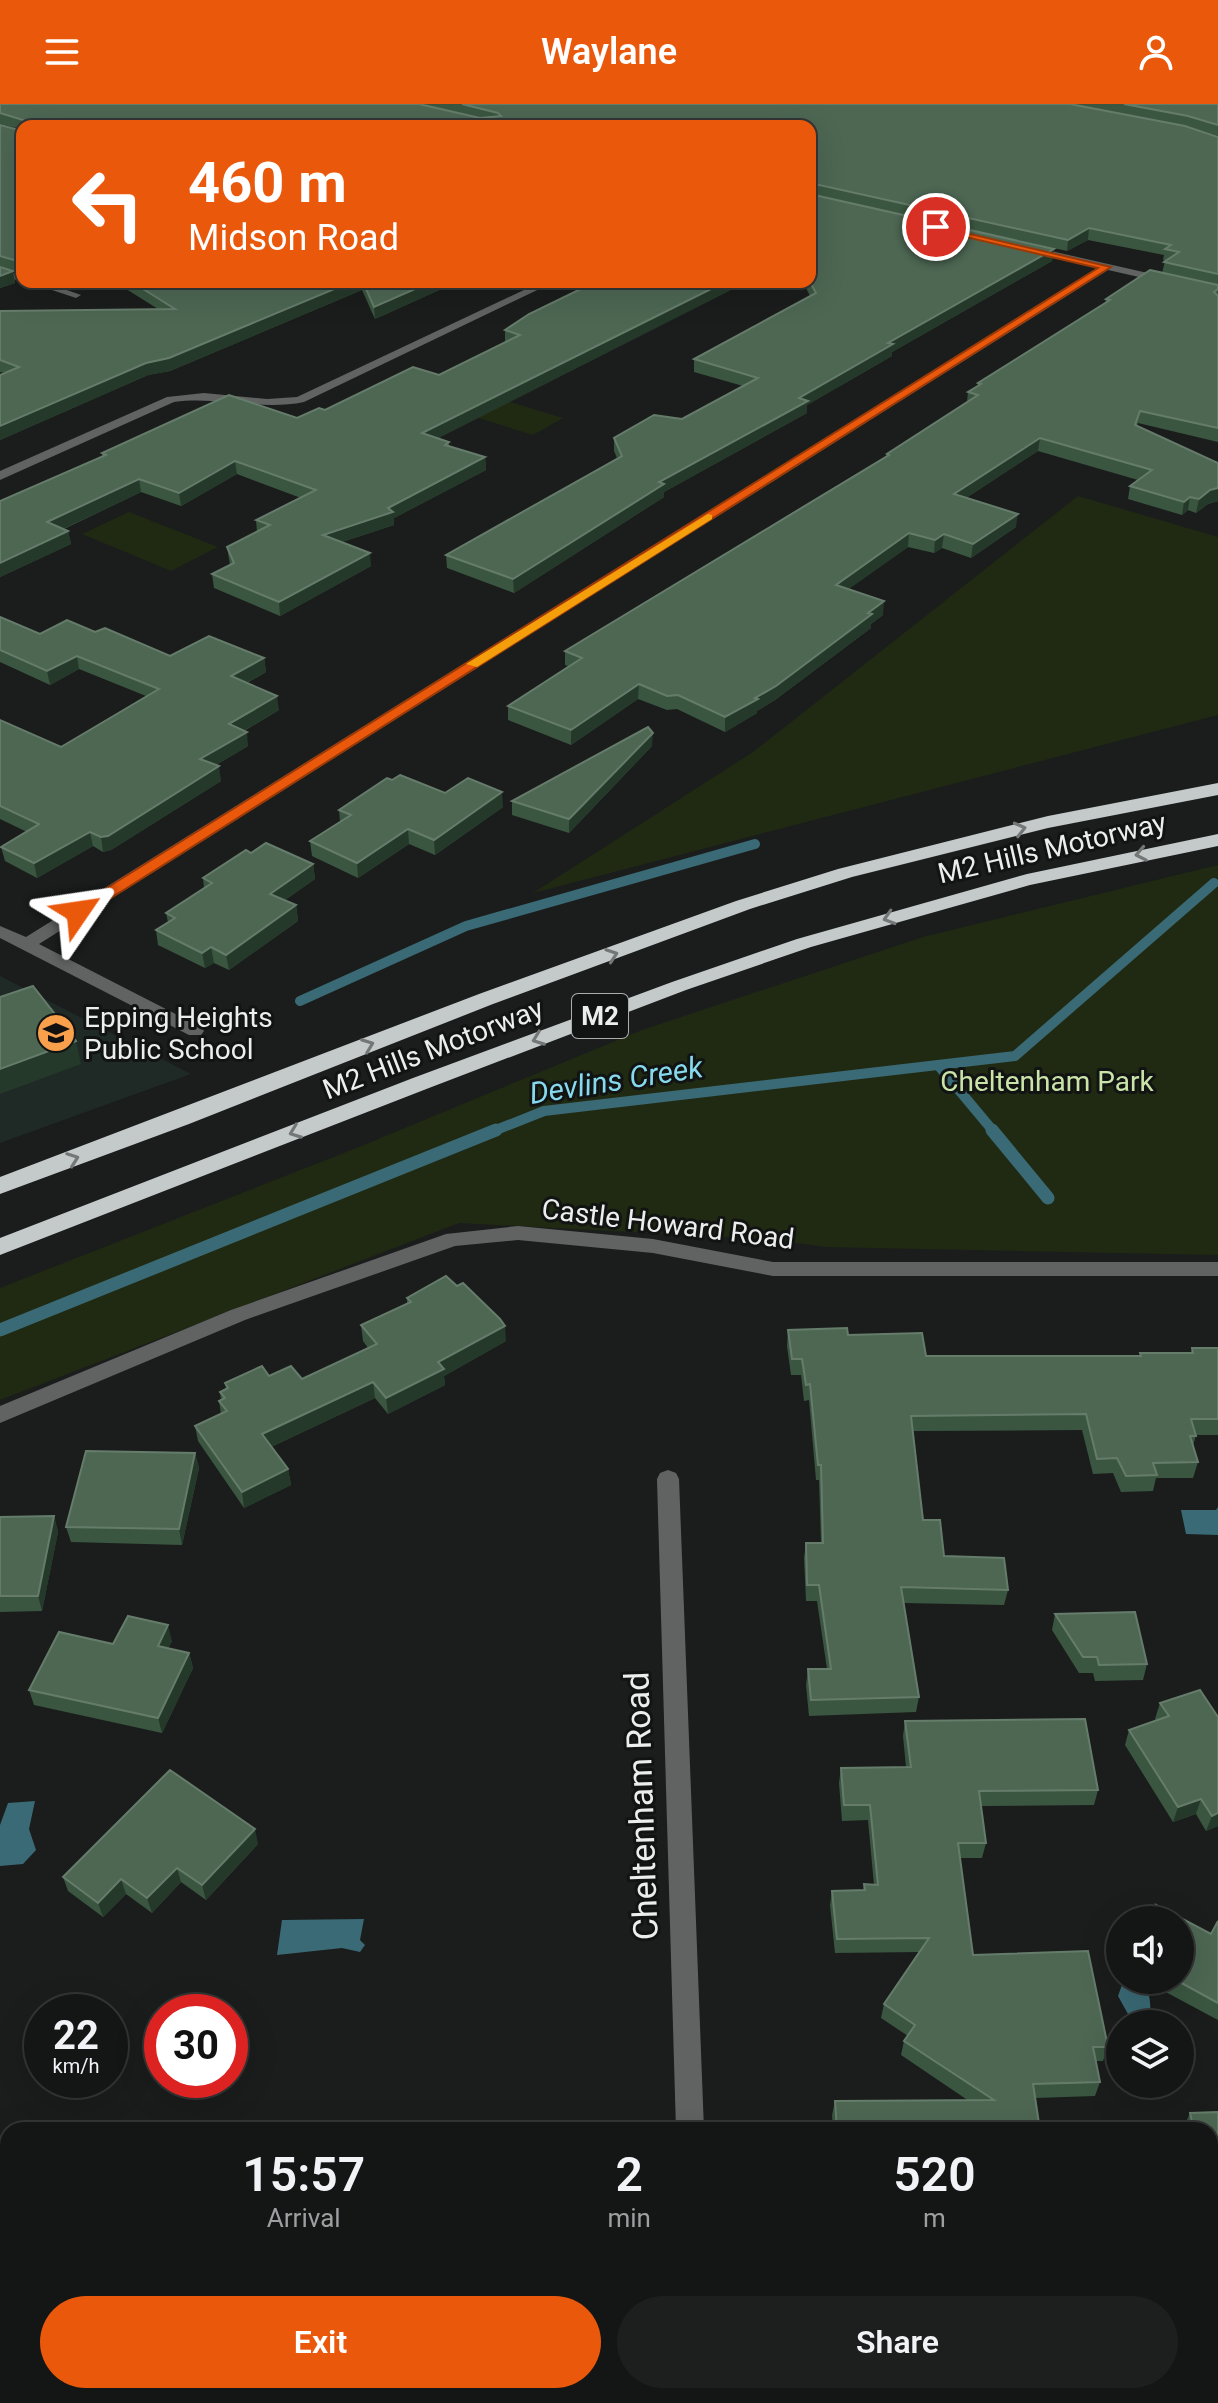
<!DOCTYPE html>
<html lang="en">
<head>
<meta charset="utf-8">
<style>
  :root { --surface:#141615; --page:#1d1f1e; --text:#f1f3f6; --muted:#9d9fa0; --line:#333534; --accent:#ea580c }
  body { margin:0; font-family:Roboto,sans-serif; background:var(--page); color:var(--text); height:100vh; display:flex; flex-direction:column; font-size:30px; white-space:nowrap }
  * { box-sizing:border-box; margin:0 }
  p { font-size:26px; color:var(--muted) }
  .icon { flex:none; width:44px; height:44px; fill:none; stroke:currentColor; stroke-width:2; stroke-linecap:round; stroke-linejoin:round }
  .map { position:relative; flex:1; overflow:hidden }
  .side { position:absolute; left:0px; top:2018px; width:1218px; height:282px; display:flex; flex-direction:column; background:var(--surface); border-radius:24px 24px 0 0; box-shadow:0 8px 32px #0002,0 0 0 2px var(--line) }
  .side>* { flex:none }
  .top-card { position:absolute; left:16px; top:16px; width:800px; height:168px; border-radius:16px; box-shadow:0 8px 32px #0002,0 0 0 2px var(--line); background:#ea580c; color:#fff; overflow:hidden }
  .tools { position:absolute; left:1106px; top:1802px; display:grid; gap:16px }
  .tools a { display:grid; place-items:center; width:88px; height:88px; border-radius:50%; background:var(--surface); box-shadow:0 8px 32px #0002,0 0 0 2px var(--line); font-size:40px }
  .speed { position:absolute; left:24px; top:1890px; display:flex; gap:16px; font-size:40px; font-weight:700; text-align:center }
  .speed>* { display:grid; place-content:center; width:104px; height:104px; border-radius:50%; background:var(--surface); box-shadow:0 8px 32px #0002,0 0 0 2px var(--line); line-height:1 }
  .speed small { font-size:20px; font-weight:400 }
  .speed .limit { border:12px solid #d22; background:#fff; color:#111 }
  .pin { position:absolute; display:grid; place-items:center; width:68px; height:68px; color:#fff; margin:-34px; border:4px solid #fff; border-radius:50%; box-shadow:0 2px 8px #0007 }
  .me { position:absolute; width:88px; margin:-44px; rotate:58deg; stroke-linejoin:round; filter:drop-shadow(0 0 6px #0008) }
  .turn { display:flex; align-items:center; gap:28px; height:168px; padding:0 40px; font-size:36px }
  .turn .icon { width:104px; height:104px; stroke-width:2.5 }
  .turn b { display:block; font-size:56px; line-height:68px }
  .eta { display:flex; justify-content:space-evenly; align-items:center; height:136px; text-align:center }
  .eta b { font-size:48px; font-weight:600; line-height:56px }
  .button { display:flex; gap:16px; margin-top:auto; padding:16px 40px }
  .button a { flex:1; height:92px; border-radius:48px; background:var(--accent); color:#fff; font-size:32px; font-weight:600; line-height:92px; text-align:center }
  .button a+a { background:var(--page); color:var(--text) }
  header { display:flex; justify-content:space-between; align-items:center; height:104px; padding:0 40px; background:var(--accent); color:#fff; font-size:36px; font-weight:600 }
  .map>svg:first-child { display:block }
</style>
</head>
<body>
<header><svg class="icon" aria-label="menu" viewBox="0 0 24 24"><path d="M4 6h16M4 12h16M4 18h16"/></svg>Waylane<svg class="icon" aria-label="person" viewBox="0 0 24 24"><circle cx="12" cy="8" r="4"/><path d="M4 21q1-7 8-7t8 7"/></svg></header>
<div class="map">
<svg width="1218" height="2299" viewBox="0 0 1218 2299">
  <rect width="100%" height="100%" fill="#1a1d1c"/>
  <path fill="#1f2926" d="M0,872L191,970L0,1039Z"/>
  <g fill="#202a12">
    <path d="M475,287L563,314L533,331L453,306Z"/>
    <path d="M1078,392L1218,433V611L533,789L753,648Z"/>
    <path d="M129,408L218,443L171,467L82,430Z"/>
    <path d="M1218,761V1151L826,1143L766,1135L459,1119L0,1296V1184L354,1045L642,926L923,833Z"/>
  </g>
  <g fill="#3a6a75">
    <path d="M1218,1403V1431L1186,1430L1181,1406H1216Z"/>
    <path d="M35,1697L29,1725L36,1746L23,1760L0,1762V1721L8,1699Z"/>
    <path d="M364,1815L360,1836L365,1841L360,1848L342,1844L277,1851L282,1816Z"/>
    <path d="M1135,1876C1156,1887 1147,1900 1153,1920H1125L1128,1910L1118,1892L1123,1878Z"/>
  </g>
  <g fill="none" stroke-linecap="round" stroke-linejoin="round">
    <g stroke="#3a6a75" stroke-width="10">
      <path d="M300,897L466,822L755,740"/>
      <path d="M938,961L994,1028"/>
      <path d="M491,1028L544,1007L1015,952L1214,779"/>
    </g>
    <g stroke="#3a6a75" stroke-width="13">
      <path d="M992,1026L1048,1094"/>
      <path d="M0,1226L496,1026"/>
    </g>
    <g fill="#616363" fill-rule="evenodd">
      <path d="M1029,142L1218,185V191L1108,166L39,840L201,923L204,927L201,931H189L0,834V822L26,833L1098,164L1025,147L1024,145Z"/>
      <path d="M0,165L22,172L23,178L0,171Z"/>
      <path d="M28,178H44L81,191L76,194Z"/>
      <path d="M541,178H554L304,298C261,307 217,292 174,298L0,376V367L167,293L204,289L267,295L297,293Z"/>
      <path d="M518,1122L653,1135L773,1158H1218V1172H773L653,1149L518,1136L455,1142L245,1216L0,1319V1302L231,1206L446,1130Z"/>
      <path d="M668,1366L676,1369L679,1375L704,2026H676L657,1375L660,1369Z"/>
      <path d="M682,2292H714L715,2299H683Z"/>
    </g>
    <g fill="#c4c9c9" fill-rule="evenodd">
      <path d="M1218,679V691L1048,724L852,773L750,805L493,900L189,1020L0,1090V1073L479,890L736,797L838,765L1048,712Z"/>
      <path d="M1218,730V742L1030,781L811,843L686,886L429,984L0,1151V1134L413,974L672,878L797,835L1027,770Z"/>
    </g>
  </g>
  <g fill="#3a5640">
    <path d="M0,0H1218V32L1187,22L1132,12L1218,33V338L1138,319L1137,322L1218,359V397L1208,400L1196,409L1188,406L1182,411L1128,395L1130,382L1138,376L1038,347L966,394L1016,423L971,454L942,444L934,449L908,443L848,485L883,511L871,520V524L775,596L757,607V609L725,628L677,605L667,606L638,595L571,641L508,616V602L568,562L565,561V547L886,352L887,350L967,298L968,288L977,282L978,279L1105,199L1106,195L1162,169L1165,157L1163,156L1164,151L1088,136L1067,147L880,106L1054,145L1052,157L892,248V252L807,301V309L664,388V393L514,489L447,464L446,451L617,354L614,347V334L682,315L743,282L694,268V255L810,192L803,178H810V22H22V169L4,164L13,167L15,179L0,184V21L19,26L21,25L0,20Z"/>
    <path d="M115,178H457L375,215L362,186L170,267L148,271L0,336V271L5,269L0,268V207L158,205Z"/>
    <path d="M595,178L438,335L449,338V342L485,353L486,366L394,414V421L342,438L371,462L280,512L214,484L212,470L230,461L227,443L257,428L256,416L301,394L237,370L181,402L141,388L64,425L68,427L71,440L0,473V397L102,353V349L297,314L439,271L505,238V226Z"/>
    <path d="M0,513L40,530L95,528L170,552L264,554L266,568L247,579L279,606L244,627L248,642L216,661L221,677L111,746L103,748L93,742L37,774L5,757L1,743L27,728L0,715V616L61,643L146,592L79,565L50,581L0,558Z"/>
    <path d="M652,642L569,729L512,711V697Z"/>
    <path d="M445,689L503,703L435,751L409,740L358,774L312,752L310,737L340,718L339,706Z"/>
    <path d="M251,749L313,760L315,775L285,796L296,801L298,817L229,866L214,859L205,864L158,841L156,826L168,818L166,809L204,784L203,774Z"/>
    <path d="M407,1194L506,1237L444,1272L445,1281L388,1310L375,1294L271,1343L288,1365L291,1381L244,1404L198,1337L195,1322L221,1310L219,1297L221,1296L220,1288L226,1285L225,1279L302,1275L368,1244L363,1237L361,1221L407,1200Z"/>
    <path d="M788,1226L848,1231L926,1252H1140V1249H1191L1192,1244H1218V1331H1196L1193,1342L1198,1358L1193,1374H1156L1153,1387L1121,1388L1113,1369L1093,1370L1082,1326L913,1327L923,1416L944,1452L1008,1486L1004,1501L904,1499L919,1593L916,1608L809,1612L806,1581L808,1565H827L817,1497H806L804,1454L806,1439H821L819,1376H816L809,1296L804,1297L801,1271H791L787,1242Z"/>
    <path d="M195,1349L199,1364L182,1441L71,1438L66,1423Z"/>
    <path d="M54,1412L58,1428L42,1507L0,1508V1413Z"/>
    <path d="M1055,1510L1147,1560L1143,1576L1095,1577L1093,1569H1079L1052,1526Z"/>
    <path d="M172,1537L168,1544L189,1549L193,1564L162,1629L34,1601L29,1586L113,1540Z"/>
    <path d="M1160,1599L1218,1613V1722L1206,1727L1196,1710L1173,1718L1125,1641L1129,1626L1156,1616L1155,1615Z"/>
    <path d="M905,1617L1098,1686L1094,1701L981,1702L986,1739L982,1754H960L973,1851L1108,1943L1103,1957H1096L1100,1978L1095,1992L1035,1994L1040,2026H833L832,2011L835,1997H969L901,1951L904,1937L908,1932L881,1914L884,1900L919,1848L835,1849L830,1801L832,1787L863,1786L864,1780L874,1781L868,1716L842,1717L839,1679L841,1664L906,1663L903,1632Z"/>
    <path d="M258,1740L206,1796L181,1778L152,1809L126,1790L103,1813L68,1787L63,1773Z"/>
    <path d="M1156,1801L1211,1830L1218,1817V1916L1160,1885L1159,1876H1180V1816H1151Z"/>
    <path d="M1218,2008V2204L1210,2170V2146L1213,2141L1210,2130V2026H1185L1184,2023L1190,2009Z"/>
    <path d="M0,2057L8,2058V2192L0,2191Z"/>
    <path d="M938,2292H1078L1075,2299H939Z"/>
  </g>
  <g fill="#25392a">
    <path d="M1089,124L1088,136L1067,147L1068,136Z"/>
    <path d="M1054,145L1052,157L892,248V252L807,301V309L664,388V393L514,489L513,475L659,378L799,294L888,239Z"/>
    <path d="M13,167L15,179L0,184V172Z"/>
    <path d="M351,178H361L362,186L170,267L148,271L0,336V322L146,259Z"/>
    <path d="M431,178H457L375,215L374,203Z"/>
    <path d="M725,178H747L423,342L422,329Z"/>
    <path d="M1040,334L1038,347L952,403L954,390Z"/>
    <path d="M485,353L486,366L394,414V421L324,444L323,431L388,404Z"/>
    <path d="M235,357L237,370L181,402L179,389Z"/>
    <path d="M139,375L141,388L50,431L47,418Z"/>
    <path d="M1218,384V397L1208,400L1196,409L1199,395L1210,386Z"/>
    <path d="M1190,393L1188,406L1182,411L1184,398Z"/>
    <path d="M1018,410L1016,423L971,454L973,440Z"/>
    <path d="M68,427L71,440L0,473V459Z"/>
    <path d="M909,429L908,443L835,495L836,481Z"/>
    <path d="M944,430L942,444L934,449L935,436Z"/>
    <path d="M370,449L371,462L280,512L279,498Z"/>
    <path d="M884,497L883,511L871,520V524L775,596L757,607V609L725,628V613L755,594Z"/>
    <path d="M77,552L79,565L50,581L47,567Z"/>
    <path d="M264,554L266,568L233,586L231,572Z"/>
    <path d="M639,580L638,595L571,641V626Z"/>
    <path d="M277,592L279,606L231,634L229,620Z"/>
    <path d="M247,628L248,642L203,669L200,655Z"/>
    <path d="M653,629L652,642L569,729V715Z"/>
    <path d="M219,662L221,677L111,746L103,748L101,733Z"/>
    <path d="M502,688L503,703L435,751L434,736Z"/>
    <path d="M408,725L409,740L358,774L357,759Z"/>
    <path d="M90,728L93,742L37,774L34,759Z"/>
    <path d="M313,760L315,775L272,805L270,790Z"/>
    <path d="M296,801L298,817L229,866L226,851Z"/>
    <path d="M211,843L214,859L205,864L202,849Z"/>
    <path d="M76,937L81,960L0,990V965Z"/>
    <path d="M505,1222L506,1237L444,1272L445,1281L388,1310L386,1294L438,1258Z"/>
    <path d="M373,1278L375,1294L264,1346L262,1330Z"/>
    <path d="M195,1349L199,1364L182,1441L179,1425Z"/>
    <path d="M288,1365L291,1381L244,1404L242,1388Z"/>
    <path d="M54,1412L58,1428L42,1507L38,1492Z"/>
    <path d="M168,1521L172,1537L162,1558L158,1542Z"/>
    <path d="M189,1549L193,1564L162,1629L158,1614Z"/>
    <path d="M1201,1695L1196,1710L1173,1718L1178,1703Z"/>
    <path d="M1218,1709V1722L1206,1727L1212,1712Z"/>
    <path d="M255,1725L258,1740L206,1796L202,1781Z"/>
    <path d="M177,1764L181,1778L152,1809L147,1794Z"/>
    <path d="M121,1775L126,1790L103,1813L98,1799Z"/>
  </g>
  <g fill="#4d6753" stroke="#667c6b" stroke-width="2">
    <path d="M0,0H419L480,14L501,12L498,9L462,0H1070L1185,22L1218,33V170L1164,158L1179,148L1165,145L1171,141L1089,124L1068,136L810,79V22H23V16L0,9Z"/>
    <path d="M1124,0H1218V21L1188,12Z"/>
    <path d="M0,21L19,26L22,24V160L21,158L0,152Z"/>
    <path d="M810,90L1054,145L888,239L893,240L799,294L808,297L659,378L664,380L513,475L446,451L622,352L614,334L654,311L682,315L758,274L694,255L816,189L810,178Z"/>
    <path d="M0,163L13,167L0,172Z"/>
    <path d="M1150,166L1218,181V185L1214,188L1218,192V324L1140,307L1135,321L1218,359V384L1210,386L1199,395L1190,393L1184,398L1130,382L1152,366L1040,334L954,390L1018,410L973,440L944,430L935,436L909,429L836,481L884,497L868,509L872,510L776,582L755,594L758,595L725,613L678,591L667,592L639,580L571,626L508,602L582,554L565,547L889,351L887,350L978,291L968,288L981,280L978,279L1110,196L1106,195Z"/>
    <path d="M132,178H351L169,254L146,259L0,322V271L19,263L0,256V207L175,205Z"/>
    <path d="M363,178H431L374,203Z"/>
    <path d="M595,178H725L422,329L449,338L445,341L485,353L388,404L393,408L323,431L370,449L279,498L212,470L234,459L227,443L270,421L256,416L316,386L235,357L179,389L139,375L47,418L68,427L0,459V397L106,351L102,349L229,291L297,314L319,304L325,306L413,263L439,271L520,231L505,226L529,210Z"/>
    <path d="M0,513L40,530L67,516L95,528L105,524L170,552L209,532L264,554L231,572L277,592L229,620L247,628L200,655L219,662L108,732L101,733L90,728L34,759L1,743L39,720L0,702V616L61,643L159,585L77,552L47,567L0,546Z"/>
    <path d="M648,623L653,629L569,715L512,697Z"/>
    <path d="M400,671L445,689L468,674L502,688L434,736L408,725L357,759L310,737L351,711L339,706L387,674L392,676Z"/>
    <path d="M266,739L313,760L270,790L296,801L226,851L211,843L202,849L156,826L175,814L166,809L212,779L203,774L246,746L251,749Z"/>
    <path d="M33,882L76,937L0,965V893Z"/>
    <path d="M446,1172L457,1182L463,1179L500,1215L505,1222L438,1258L444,1265L386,1294L373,1278L262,1330L288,1365L242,1388L195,1322L227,1307L219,1297L225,1294L220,1288L228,1284L225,1279L262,1262L269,1272L291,1262L302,1275L377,1240L361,1221L411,1198L407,1194Z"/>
    <path d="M847,1224L848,1231L922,1229L926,1252H1141L1140,1249H1193L1192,1244H1218V1315H1191L1196,1332H1190L1198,1358L1153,1359L1157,1371L1126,1372L1117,1354L1097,1355L1086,1310L911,1312L923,1416H940L944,1452L1004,1454L1008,1486L901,1483L919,1593L811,1596L808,1565H831L819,1481H807L806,1439H823L821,1361H818L810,1280L806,1281L802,1255H792L788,1226Z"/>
    <path d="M86,1347L195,1349L179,1425L66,1423Z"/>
    <path d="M54,1412L38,1492H0V1413Z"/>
    <path d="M1135,1508L1147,1560L1099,1561L1097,1553H1083L1055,1510Z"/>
    <path d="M128,1512L168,1521L158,1542L189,1549L158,1614L29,1586L59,1528L113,1540Z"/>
    <path d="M1200,1586L1218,1613V1709L1212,1712L1201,1695L1178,1703L1129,1626L1169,1612L1160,1599Z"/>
    <path d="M1085,1615L1098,1686L979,1687L986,1739H958L973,1851L1088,1847L1108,1943H1093L1100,1978L1033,1980L1040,2026H837L835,1997L994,1996L904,1937L915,1921L884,1900L929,1834L837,1835L832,1787L865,1786L864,1780L878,1781L870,1701H844L841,1664L911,1663L905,1617Z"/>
    <path d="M170,1666L255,1725L202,1781L177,1764L147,1794L121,1775L98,1799L63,1773Z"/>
    <path d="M1156,1801L1211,1830L1218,1817V1899L1176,1876H1180V1816H1158Z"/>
    <path d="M1218,2008V2123L1210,2090V2026H1194L1190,2009Z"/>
    <path d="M0,2057L8,2058V2181L0,2179Z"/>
    <path d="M1213,2141H1218V2163Z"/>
    <path d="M967,2292H1018L1020,2299H968Z"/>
  </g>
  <defs><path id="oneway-chevron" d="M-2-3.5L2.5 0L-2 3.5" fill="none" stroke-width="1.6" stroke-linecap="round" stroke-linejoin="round" transform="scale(2)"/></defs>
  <g stroke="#737877">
    <use href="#oneway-chevron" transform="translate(1020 725) rotate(-14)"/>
    <use href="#oneway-chevron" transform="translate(1141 750) rotate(169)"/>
    <use href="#oneway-chevron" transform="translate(889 814) rotate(163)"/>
    <use href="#oneway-chevron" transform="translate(612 851) rotate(-19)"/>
    <use href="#oneway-chevron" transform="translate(538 935) rotate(159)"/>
    <use href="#oneway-chevron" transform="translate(368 941) rotate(-21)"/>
    <use href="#oneway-chevron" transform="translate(295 1028) rotate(159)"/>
    <use href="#oneway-chevron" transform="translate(73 1055) rotate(-20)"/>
  </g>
  <path fill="#ea580c" stroke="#983908" stroke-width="2" d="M932,121L1111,163L84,811H73V805L1098,164L932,125Z"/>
  <path fill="#f59e0b" d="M708,410L712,411V415L477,563L466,560Z"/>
  <defs>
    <g id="school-disc" transform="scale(2)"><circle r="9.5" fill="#f9a04c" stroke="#111413"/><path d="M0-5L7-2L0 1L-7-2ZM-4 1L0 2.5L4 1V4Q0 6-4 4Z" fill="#111"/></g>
  </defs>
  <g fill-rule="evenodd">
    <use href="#school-disc" x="56" y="929"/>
  </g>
  <g text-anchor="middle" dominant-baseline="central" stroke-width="6" stroke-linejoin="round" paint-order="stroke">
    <rect fill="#111413" stroke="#aaadac" stroke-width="2" x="572" y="890" width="56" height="44" rx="6"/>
    <g font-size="26" font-weight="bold" fill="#eceeed">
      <text x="600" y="912">M2</text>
    </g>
    <g font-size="28" fill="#eceeed" stroke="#111413">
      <text transform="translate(1052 744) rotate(-13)">M2 Hills Motorway</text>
      <text transform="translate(433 945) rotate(-21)">M2 Hills Motorway</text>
      <text transform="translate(668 1120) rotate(7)">Castle Howard Road</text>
    </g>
    <g font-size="28" fill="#eceeed" stroke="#111413" text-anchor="start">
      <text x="84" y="913">Epping Heights<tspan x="84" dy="32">Public School</tspan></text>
    </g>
    <g font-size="28" fill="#cae4a8" stroke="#111413">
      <text x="1047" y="977">Cheltenham Park</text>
    </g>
    <g font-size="30" font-style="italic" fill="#87d9ed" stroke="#111413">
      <text transform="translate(616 976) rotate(-9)">Devlins Creek</text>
    </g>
    <g font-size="34" fill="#eceeed" stroke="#111413">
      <text transform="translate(641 1702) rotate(-92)">Cheltenham Road</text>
    </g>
  </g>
</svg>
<div class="tools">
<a><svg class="icon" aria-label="sound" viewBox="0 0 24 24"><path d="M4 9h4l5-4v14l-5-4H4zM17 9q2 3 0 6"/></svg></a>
<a><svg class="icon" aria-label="layers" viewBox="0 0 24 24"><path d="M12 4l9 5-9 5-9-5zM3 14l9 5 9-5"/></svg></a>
</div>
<div class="speed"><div>22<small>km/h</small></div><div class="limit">30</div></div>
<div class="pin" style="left:936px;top:123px;background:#d93025"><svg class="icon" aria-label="arrive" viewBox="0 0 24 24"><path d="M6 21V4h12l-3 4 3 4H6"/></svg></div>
<svg class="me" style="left:78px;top:808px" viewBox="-20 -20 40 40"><path d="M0-17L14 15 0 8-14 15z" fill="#ea580c" stroke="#fff" stroke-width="4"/></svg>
<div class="top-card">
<div class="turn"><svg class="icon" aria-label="left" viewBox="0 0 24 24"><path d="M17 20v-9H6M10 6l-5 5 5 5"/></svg><div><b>460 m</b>Midson Road</div></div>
</div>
<section class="side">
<div class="eta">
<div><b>15:57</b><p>Arrival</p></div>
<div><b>2</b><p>min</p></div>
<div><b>520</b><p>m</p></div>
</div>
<div class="button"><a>Exit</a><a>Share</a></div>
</section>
</div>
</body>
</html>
